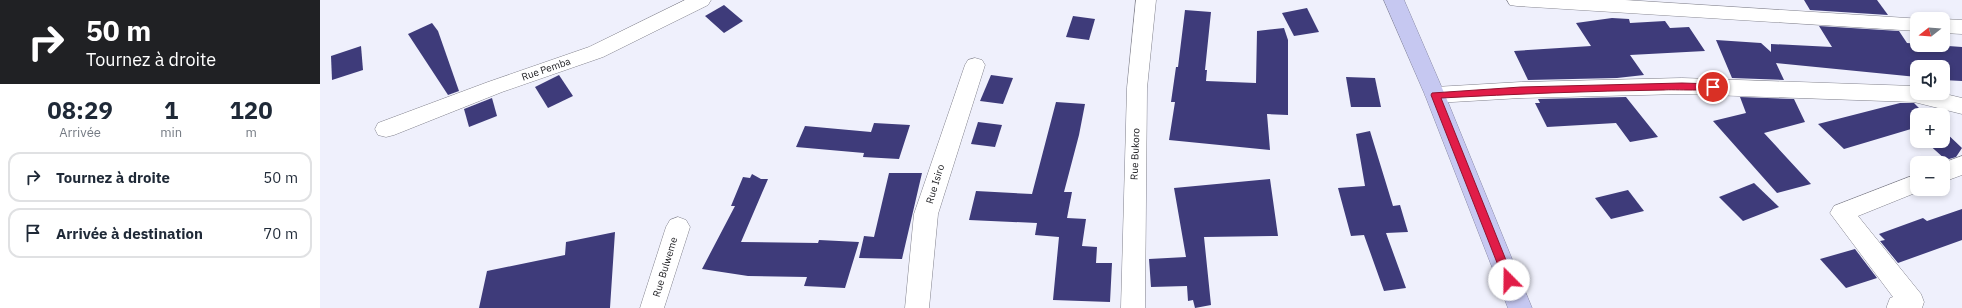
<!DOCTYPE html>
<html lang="fr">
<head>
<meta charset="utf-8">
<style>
  :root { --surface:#fff; --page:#f2f2f3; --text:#1f2937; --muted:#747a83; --line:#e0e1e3 }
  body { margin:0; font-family:"IBM Plex Sans",sans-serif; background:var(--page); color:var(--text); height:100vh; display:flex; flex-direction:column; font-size:15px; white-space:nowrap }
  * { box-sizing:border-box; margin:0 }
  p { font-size:13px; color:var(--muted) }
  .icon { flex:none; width:22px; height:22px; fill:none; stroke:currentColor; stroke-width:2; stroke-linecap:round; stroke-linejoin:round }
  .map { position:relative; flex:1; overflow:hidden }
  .panel { display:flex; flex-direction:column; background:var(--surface); width:320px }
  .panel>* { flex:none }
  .top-card { background:#202124; color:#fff; overflow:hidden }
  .needle { width:26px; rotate:253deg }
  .buttons { position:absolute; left:1590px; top:12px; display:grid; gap:8px }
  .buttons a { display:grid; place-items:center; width:40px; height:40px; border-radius:8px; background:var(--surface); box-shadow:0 2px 6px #0003; font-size:20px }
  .pin { position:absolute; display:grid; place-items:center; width:34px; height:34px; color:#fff; margin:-17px; border:2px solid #fff; border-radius:50%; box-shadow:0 1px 4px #0007 }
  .me { position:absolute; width:44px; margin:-22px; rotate:338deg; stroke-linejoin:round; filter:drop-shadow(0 0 3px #0008) }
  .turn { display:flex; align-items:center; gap:14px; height:84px; padding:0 20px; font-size:18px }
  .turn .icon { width:52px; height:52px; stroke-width:2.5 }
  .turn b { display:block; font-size:28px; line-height:34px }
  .eta { display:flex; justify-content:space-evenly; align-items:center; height:68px; text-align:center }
  .eta b { font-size:24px; font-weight:800; line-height:28px }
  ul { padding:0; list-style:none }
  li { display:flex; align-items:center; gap:12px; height:50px; margin:0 8px 6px; padding:0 12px; border:2px solid var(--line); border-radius:12px }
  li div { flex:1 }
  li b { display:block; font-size:15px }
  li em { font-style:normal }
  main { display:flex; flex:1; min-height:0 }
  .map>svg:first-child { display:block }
</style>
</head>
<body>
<main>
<section class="panel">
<div class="top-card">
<div class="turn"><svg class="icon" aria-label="right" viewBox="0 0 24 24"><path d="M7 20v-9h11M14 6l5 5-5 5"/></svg><div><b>50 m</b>Tournez à droite</div></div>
</div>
<div class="eta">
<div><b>08:29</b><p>Arrivée</p></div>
<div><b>1</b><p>min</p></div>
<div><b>120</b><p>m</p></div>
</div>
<ul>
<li><svg class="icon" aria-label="right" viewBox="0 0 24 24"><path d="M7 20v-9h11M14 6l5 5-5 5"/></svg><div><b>Tournez à droite</b></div><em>50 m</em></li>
<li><svg class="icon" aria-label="arrive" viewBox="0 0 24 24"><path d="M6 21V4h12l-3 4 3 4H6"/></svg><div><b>Arrivée à destination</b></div><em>70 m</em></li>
</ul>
</section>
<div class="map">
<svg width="1642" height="308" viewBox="0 0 1642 308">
  <rect width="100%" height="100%" fill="#eff0fc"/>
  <g fill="#3e3b7a">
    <path d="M1484,0H1557L1568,15L1490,10Z"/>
    <path d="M404,5L423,21L404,33L385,16Z"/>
    <path d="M987,8L999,32L974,36L962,13Z"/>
    <path d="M865,10L891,12L885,70H887L886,81L936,83L937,31L964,28L968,40V115L947,114L950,150L849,140L855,102H851L856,67H858Z"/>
    <path d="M753,16L775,19L769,40L746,37Z"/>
    <path d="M1292,18L1309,19L1310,23L1345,21L1350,28L1369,27L1385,51L1310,55L1324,75L1297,78L1208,80L1194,51L1271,46L1256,23Z"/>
    <path d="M112,23L118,31L139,91L128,95L88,34Z"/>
    <path d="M1499,26L1579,31L1587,43L1642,47V81L1623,80V67H1597V77L1456,63L1464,80L1412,78L1396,40L1441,43L1451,52V44L1512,47Z"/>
    <path d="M41,46L43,70L12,80L11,56Z"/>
    <path d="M239,75L253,96L228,108L215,87Z"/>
    <path d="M671,75L693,78L683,104L660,101Z"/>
    <path d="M1026,77L1055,78L1061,107H1031Z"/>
    <path d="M1306,97L1338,137L1310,142L1296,123L1227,127L1215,103H1220L1218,99Z"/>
    <path d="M1420,97L1474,99L1485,122L1444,133L1491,184L1457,193L1393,121L1426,113Z"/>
    <path d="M172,98L177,116L149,127L144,109Z"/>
    <path d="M736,102L765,104L759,135L744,192H752L747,218L766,219L762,246L777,247L776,263H792L790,302L733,300L739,237L715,235L717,223L649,220L656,191L712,194Z"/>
    <path d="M1580,103H1594L1606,115H1597V134L1591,129L1524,149L1498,124Z"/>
    <path d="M658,122L682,125L675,147L651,144Z"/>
    <path d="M554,123L590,125L579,159L543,157L544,153L476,147L485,126L551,132Z"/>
    <path d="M1623,130L1642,148L1636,157L1626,160L1605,141H1623Z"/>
    <path d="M1050,131L1073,206L1080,205L1088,232L1066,233L1086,288L1064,291L1044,235L1031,236L1018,188L1045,186L1036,134Z"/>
    <path d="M569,173H602L582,259L539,258L544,236L554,237Z"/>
    <path d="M432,174L441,179H448L421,242L498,243L499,240L539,242L525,288L484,286L487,277L428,276L382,269L415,206H411L423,177L430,178Z"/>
    <path d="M950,179L958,236L884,237L891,305L875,308L873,300L868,301L867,286L831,287L829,259L866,257L854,188Z"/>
    <path d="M1434,183L1459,207L1423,221L1399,197Z"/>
    <path d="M1308,190L1324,211L1291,219L1275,198Z"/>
    <path d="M1642,209V240L1578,263L1560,241L1565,240L1559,234L1603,218L1607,221Z"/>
    <path d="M295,232L290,308H159L167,271L245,255L246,242Z"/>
    <path d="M1535,249L1557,278L1526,288L1500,259Z"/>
  </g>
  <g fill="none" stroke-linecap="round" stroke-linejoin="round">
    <g stroke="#81818c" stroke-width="1">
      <g id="minor">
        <path d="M365,0H391L388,5L283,57L182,92L74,135L66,137L58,135L55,129L58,123L168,82L269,47Z"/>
        <path d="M816,0H836L827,88L825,308H801L807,88Z"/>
        <path d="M1187,0H1305L1603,19H1597V31L1197,6L1190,5Z"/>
        <path d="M1623,19L1642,20V34L1623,33Z"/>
        <path d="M655,58L662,60L665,65L618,214L609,308H585L594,214L645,65L648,60Z"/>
        <path d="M1362,78L1594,86L1597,87V93H1621L1642,98V114L1594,102L1362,94L1201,98L1115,103L1108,100L1105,95L1108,90L1115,87L1201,82Z"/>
        <path d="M1642,156V175L1623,182V163Z"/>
        <path d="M1597,174V189H1605L1538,216L1601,294L1604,302L1602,308H1567V306L1570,298L1573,297L1510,213L1514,206Z"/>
        <path d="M358,217L366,220L370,227L344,308H320L346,227L350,220Z"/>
      </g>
    </g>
    <g stroke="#898aa6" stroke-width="1">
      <path id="highway" d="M1064,0H1084L1125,95L1212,308H1188L1105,95Z"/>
    </g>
    <use href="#minor" fill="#fff" fill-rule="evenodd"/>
    <use href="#highway" fill="#c6c8f1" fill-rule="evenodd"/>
  </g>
  <path fill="#e11d48" stroke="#92132f" d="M1362,83L1393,84L1397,87C1393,92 1353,89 1344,90C1269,91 1195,94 1121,98L1194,280L1192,283H1185L1111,95L1112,93L1201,87Z"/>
  <g text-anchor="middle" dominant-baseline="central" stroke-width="4" stroke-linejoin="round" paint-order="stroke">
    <g font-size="10" fill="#18181c" stroke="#fff">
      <text transform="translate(226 69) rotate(-19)">Rue Pemba</text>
      <text transform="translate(815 154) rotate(-88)">Rue Bukoro</text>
      <text transform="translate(615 184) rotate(-73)">Rue Isiro</text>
      <text transform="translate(345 267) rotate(-73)">Rue Bulweme</text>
    </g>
  </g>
</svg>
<div class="buttons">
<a><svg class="needle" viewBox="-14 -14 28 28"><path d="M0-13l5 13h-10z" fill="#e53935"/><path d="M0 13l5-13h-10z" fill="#747a83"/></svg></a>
<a><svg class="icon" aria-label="sound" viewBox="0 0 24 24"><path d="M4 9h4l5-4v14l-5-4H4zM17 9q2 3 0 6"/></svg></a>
<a>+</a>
<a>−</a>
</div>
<div class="pin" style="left:1393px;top:87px;background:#d93025"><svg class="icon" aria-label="arrive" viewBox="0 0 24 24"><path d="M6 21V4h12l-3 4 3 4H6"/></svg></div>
<svg class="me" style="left:1189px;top:280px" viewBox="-20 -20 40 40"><circle r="19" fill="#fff"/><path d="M0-13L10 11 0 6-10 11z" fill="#e11d48"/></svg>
</div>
</main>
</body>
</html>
